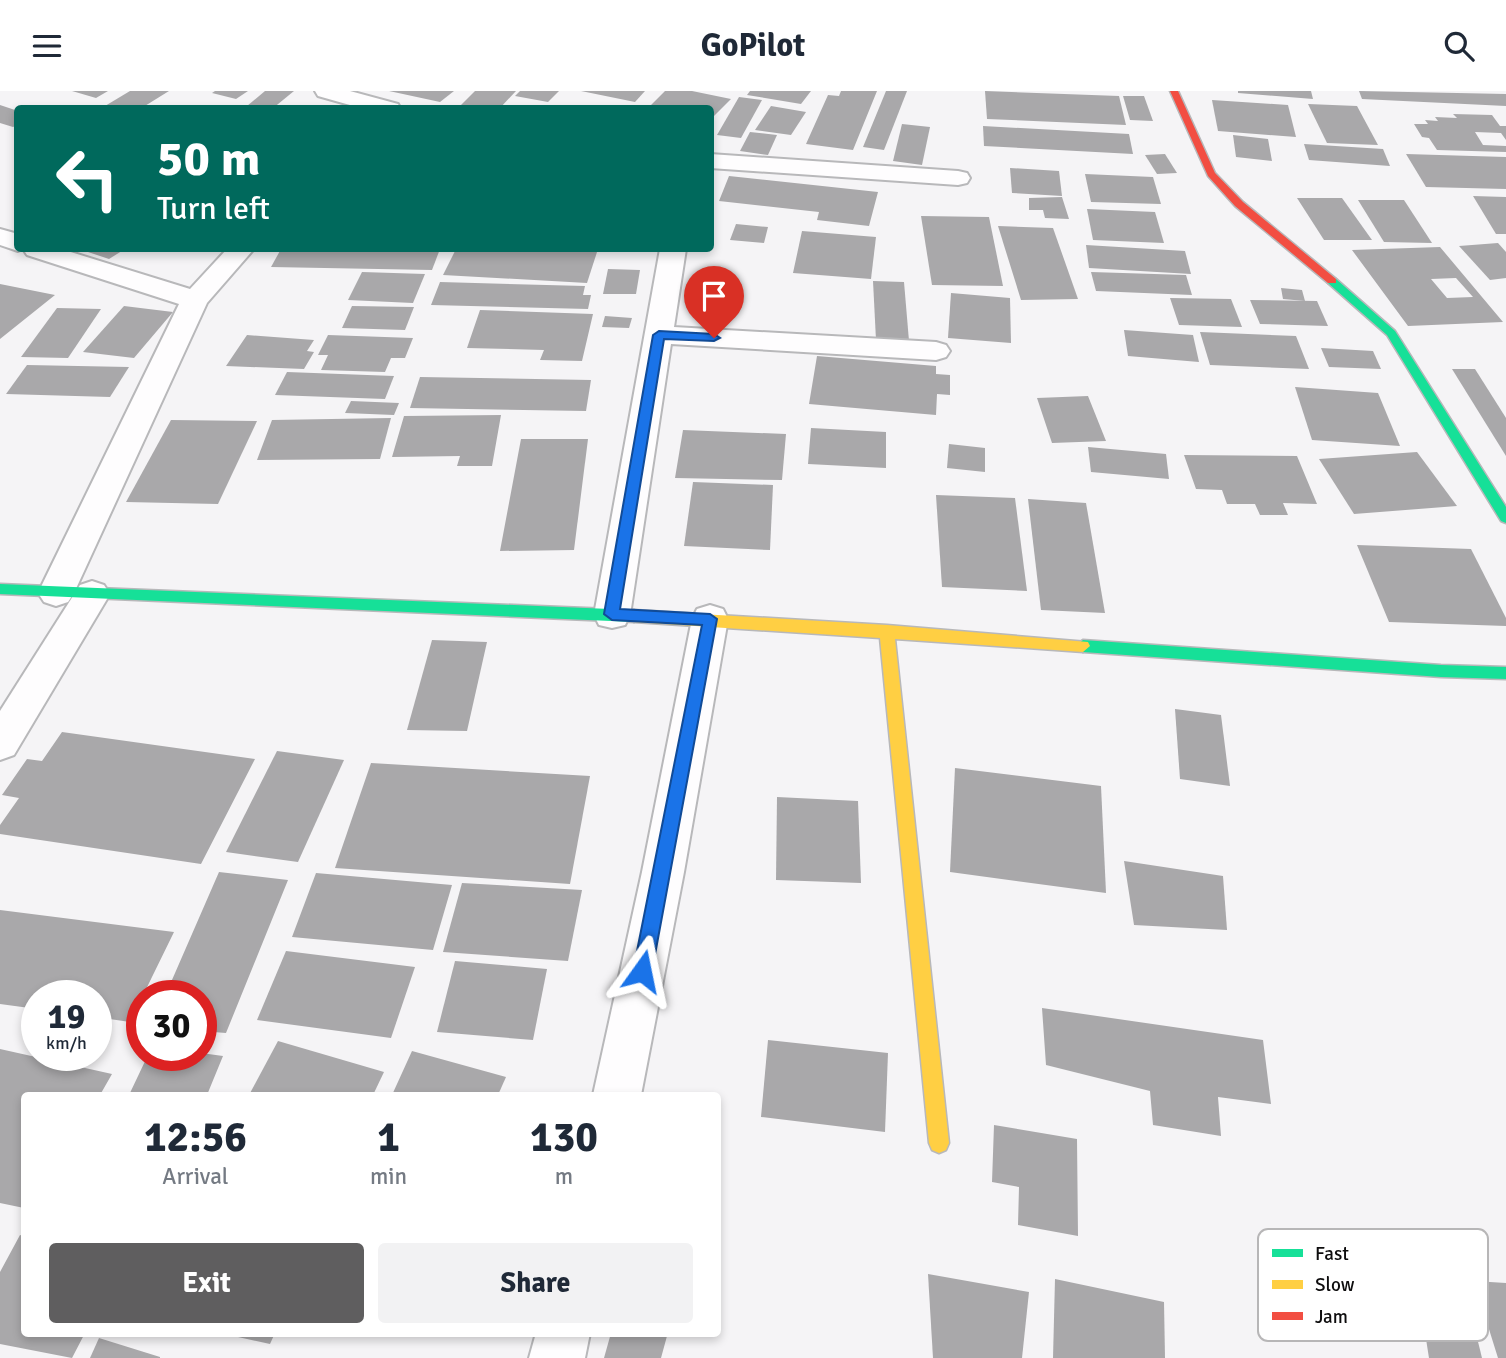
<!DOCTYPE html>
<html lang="en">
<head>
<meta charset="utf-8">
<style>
  :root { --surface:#fff; --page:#f2f2f3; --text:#1f2937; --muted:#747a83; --accent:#5f5e5f }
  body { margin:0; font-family:Signika,sans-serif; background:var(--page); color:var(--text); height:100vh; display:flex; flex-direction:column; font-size:26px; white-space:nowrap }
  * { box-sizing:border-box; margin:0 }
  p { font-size:23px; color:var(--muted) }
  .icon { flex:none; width:38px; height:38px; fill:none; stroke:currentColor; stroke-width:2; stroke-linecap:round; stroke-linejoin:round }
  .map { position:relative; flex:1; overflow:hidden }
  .sheet { position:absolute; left:21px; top:1001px; width:700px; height:245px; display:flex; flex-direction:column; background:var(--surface); border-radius:7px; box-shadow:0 4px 10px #0003 }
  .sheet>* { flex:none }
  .banner { position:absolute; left:14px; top:14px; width:700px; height:147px; border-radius:7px; box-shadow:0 4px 10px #0003; background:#00695c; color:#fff; overflow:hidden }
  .speed { position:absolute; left:21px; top:889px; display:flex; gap:14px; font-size:35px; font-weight:700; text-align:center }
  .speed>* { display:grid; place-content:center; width:91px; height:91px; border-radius:50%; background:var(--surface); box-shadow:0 4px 10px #0003; line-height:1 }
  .speed small { font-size:18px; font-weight:400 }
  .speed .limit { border:10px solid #d22; background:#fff; color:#111 }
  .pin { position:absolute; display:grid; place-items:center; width:60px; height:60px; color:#fff; margin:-72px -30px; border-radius:50% 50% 50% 0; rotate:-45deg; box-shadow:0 0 7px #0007 }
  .pin .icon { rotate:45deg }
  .me { position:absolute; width:77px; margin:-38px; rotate:12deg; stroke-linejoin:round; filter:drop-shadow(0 0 5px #0008) }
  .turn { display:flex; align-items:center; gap:24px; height:147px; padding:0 28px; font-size:32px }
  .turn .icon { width:91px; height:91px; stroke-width:2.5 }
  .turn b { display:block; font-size:49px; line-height:60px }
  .eta { display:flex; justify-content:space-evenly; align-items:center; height:119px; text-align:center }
  .eta b { font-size:42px; font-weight:700; line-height:49px }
  .button { display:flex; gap:14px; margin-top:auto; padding:14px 28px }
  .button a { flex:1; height:80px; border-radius:7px; background:var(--accent); color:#fff; font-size:28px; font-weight:700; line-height:80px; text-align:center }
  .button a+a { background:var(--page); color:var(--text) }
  header { display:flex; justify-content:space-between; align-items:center; height:91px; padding:0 28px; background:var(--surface); font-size:32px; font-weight:700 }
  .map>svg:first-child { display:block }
</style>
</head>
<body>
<header><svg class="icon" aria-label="menu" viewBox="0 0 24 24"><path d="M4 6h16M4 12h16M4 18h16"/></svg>GoPilot<svg class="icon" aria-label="search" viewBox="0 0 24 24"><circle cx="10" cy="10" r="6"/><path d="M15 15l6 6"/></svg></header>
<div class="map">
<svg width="1506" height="1267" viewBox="0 0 1506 1267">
  <rect width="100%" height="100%" fill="#f5f4f6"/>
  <g fill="#a9a8aa" fill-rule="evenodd">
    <path d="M72,0H108L96,7Z"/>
    <path d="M130,0H169L140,18H100Z"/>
    <path d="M215,0H248L236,8L212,2Z"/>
    <path d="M265,0H294L272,18L247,15Z"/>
    <path d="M389,0H454L440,11Z"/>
    <path d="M475,0H516L499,18H457Z"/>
    <path d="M520,0H559L548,11L515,5Z"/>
    <path d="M581,0H645L635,11Z"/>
    <path d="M665,0H692L731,8L710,29V18H664L650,15Z"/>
    <path d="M750,0H811L801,13L747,4Z"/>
    <path d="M841,0H877L853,59L806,53L828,4L839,5Z"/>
    <path d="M886,0H907L884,59L863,56Z"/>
    <path d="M985,0L1119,5L1126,34L987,28Z"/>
    <path d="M1238,0H1311L1313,8L1238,2Z"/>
    <path d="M1359,0L1506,3V15L1362,8Z"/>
    <path d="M1123,5H1144L1153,30L1130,29Z"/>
    <path d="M739,6L762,9L741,47L717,44Z"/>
    <path d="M1212,9L1288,14L1296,46L1218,40Z"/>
    <path d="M1308,13L1357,15L1378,54L1327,52Z"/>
    <path d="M0,14L18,20V34L13,36L0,32Z"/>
    <path d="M771,15L806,21L791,44L755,39Z"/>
    <path d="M1453,23L1492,24L1500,35H1506V49L1501,42L1475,41L1483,54L1506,55V61L1437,59L1429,47L1422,46L1414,33H1428L1425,29L1438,30L1435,26L1457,27Z"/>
    <path d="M902,33L930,36L922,74L893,70Z"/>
    <path d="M983,35L1129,43L1133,63L984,55Z"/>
    <path d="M750,41L777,44L768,64L740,60Z"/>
    <path d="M1233,44L1268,48L1272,70L1236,66Z"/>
    <path d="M1304,53L1383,58L1390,75L1309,69Z"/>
    <path d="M1165,63L1177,82L1157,83L1145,64Z"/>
    <path d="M1406,63L1506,66V98L1426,96Z"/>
    <path d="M1010,77L1059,80L1062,105L1012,102Z"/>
    <path d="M1085,83L1153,86L1161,113L1091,111Z"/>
    <path d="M729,85L878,101L869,135L817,129L819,121L719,110Z"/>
    <path d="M1473,105L1506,106V143H1496Z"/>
    <path d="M1062,106L1069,128L1045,127L1043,119H1029V107Z"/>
    <path d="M1297,107H1342L1372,149H1324Z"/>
    <path d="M1358,109H1404L1432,152L1384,151Z"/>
    <path d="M1087,118L1155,121L1164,152L1093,149Z"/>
    <path d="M921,125L989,126L1003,195L932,194Z"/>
    <path d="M736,133L768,136L764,152L730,149Z"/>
    <path d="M998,135L1053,137L1078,208L1021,209Z"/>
    <path d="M802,140L876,146L871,188L793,182Z"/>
    <path d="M1498,152L1506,161V187L1490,189L1459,155Z"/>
    <path d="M1086,154L1185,160L1191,183L1089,177Z"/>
    <path d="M1440,156L1503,231L1408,235L1352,159ZM1456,187L1473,206L1447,207L1431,188Z"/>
    <path d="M79,158H125L109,168Z"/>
    <path d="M281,158H440L432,179L271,176Z"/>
    <path d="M456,158H598L587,192L443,184Z"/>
    <path d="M608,178L640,179L636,203H603Z"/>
    <path d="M362,181L425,183L413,212L348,209Z"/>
    <path d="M1091,181L1186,184L1192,204L1096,200Z"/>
    <path d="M873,190L904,191L909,250L876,249Z"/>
    <path d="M440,191L585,195L583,204H591L588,218L431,214Z"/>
    <path d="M0,193L55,204L0,248Z"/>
    <path d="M1281,197L1302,199L1305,210L1283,208Z"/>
    <path d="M951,202L1010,207L1011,252L948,247Z"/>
    <path d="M1170,207L1231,208L1242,236L1179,234Z"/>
    <path d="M1250,209L1317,210L1328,235L1260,233Z"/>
    <path d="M124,215L173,221L134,267L83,261Z"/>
    <path d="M352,215L414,216L405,239L342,237Z"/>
    <path d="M57,217L101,218L68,267L21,266Z"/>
    <path d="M480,219L593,223L582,270L540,269L544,259L467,257Z"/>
    <path d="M605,225L632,227L629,237L602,236Z"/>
    <path d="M1124,239L1193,244L1199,271L1128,265Z"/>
    <path d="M1200,241L1296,245L1309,278L1210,274Z"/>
    <path d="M247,244L314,249L307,260L314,261L304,278L226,275Z"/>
    <path d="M328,244L413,247L405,267H391L385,281L321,279L328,264H318Z"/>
    <path d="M1321,257L1373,260L1381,278L1329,276Z"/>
    <path d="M817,265L936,275V283L950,284V304L937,303L936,324L809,313Z"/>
    <path d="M27,274L129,276L110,306L6,303Z"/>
    <path d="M1452,278H1475L1506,327V365Z"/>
    <path d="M287,281L394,285L385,308L275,304Z"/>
    <path d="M420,286L591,289L586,320L410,317Z"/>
    <path d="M1295,296L1378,302L1400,355L1312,349Z"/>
    <path d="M1088,305L1106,350L1052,352L1037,307Z"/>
    <path d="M351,310L399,312L394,324L345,322Z"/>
    <path d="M501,324L492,375H457L460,365L392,366L404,325Z"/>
    <path d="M391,327L380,368L257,369L272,329Z"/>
    <path d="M171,329L257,330L218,413L126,411Z"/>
    <path d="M811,337L886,341V377L808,373Z"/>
    <path d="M683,339L786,343L782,389L675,387Z"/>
    <path d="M521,348H588L574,459L500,460Z"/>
    <path d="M949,353L985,357V381L947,377Z"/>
    <path d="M1088,356L1166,363L1169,388L1091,381Z"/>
    <path d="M1417,361L1457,415L1354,423L1319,368Z"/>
    <path d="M1184,364L1297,365L1317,413L1283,412L1288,424H1260L1255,413H1227L1222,399L1196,398Z"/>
    <path d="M693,391L773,394L770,459L684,455Z"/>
    <path d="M936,404L1015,407L1027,500L942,496Z"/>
    <path d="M1028,408L1086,412L1105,522L1041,519Z"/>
    <path d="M1357,454L1471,458L1506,527V535L1389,531Z"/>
    <path d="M432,549L487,551L467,640L407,639Z"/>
    <path d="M1175,618L1221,624L1230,695L1180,688Z"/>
    <path d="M62,641L255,668L201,773L0,743V734L19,707L2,704L27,668L42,670Z"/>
    <path d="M277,660L344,669L298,771L226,761Z"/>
    <path d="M371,672L590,685L570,793L335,777Z"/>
    <path d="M955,677L1101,695L1106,802L950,781Z"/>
    <path d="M777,706L858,710L861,792L776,789Z"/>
    <path d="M1124,770L1223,785L1227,839L1134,834Z"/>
    <path d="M219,781L288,789L226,942L201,940V905H165Z"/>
    <path d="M316,782L452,794L433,859L292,846Z"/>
    <path d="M462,792L582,799L568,870L443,861Z"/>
    <path d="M0,819L174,841L130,931L96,926V905H37V918L0,913Z"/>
    <path d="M286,860L415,876L391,947L257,929Z"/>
    <path d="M455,870L547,878L533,949L437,941Z"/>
    <path d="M1042,917L1263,949L1271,1013L1218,1006L1221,1045L1153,1034L1150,1000L1046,974Z"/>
    <path d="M768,949L888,962L885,1041L761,1026Z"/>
    <path d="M278,950L384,981L373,1004H249Z"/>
    <path d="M0,958L112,983L100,1004H24V1117L0,1112Z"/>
    <path d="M412,960L506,986L498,1004H392Z"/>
    <path d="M201,962L223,965L207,1004H129L148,964H201Z"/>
    <path d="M994,1034L1077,1048L1078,1145L1018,1134L1019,1096L992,1091Z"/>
    <path d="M20,1144L24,1145V1242H85L72,1267L0,1253V1181Z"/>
    <path d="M928,1183L1029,1201L1022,1267H933Z"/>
    <path d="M1055,1188L1164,1211L1165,1267H1053Z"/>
    <path d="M1474,1190L1506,1192V1267H1498Z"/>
    <path d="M1421,1216L1471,1222L1482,1267H1429Z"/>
    <path d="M220,1242H275L270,1253Z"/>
    <path d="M611,1242H661L667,1245L661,1267H604Z"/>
    <path d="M99,1247L160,1266V1267H90Z"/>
  </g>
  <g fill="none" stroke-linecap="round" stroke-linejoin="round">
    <g stroke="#b8b8ba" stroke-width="4">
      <g id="street">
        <path d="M315,0H350L398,13L401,18H364L318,5Z"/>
        <path d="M710,63L958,80L967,82L970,87L967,92L958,94L710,77Z"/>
        <path d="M0,138L18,143V158H61L190,198L227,158H254L207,212L74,502L68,511L56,515L44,511L38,502L179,213L27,164L23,158L18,160L0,154Z"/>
        <path d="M660,158H686L674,236L936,251L946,254L950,260L946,266L936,269L671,253L630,524L625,534L612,537L599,534L594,524Z"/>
        <path d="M92,490L104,494L110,503L14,664L0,669V620L80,494Z"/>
        <path d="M710,514L723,518L728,528L684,781L641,1004H593L642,781L692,528L697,518Z"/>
        <path d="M536,1242H590L585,1267H529Z"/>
      </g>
    </g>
    <g stroke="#b8b8ba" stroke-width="3">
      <g id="fast">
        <path d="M1328,188H1336L1395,240L1506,416V432L1501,430L1387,244L1328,192Z"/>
        <path d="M0,493L634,519L641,525L634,531L0,503Z"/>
        <path d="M1083,549L1441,574L1506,576V588L1441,586L1083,561L1076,555Z"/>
      </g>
    </g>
    <g stroke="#b8b8ba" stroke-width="3">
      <path id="slow" d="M634,519L887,534L1088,551L1090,555L1083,561L895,548L949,1052L946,1059L939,1062L932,1059L929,1052L880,547L634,531L627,525Z"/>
    </g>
    <g stroke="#b8b8ba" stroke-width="3">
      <path id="jam" d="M1170,0H1178L1215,82L1243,111L1336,188V192H1328L1235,115L1208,85Z"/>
    </g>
    <use href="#street" fill="#fefdfe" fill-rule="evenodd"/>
    <use href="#fast" fill="#16e098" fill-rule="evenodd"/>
    <use href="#slow" fill="#ffcf43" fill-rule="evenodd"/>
    <use href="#jam" fill="#f24e42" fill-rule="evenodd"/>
  </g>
  <path fill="#1a73e8" stroke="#114b97" stroke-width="2" d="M659,240L714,243L720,247L714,250L664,248L620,518L710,523L717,528L652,880L649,887L642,889L636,887L633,880L702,534L612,529L604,523L653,244Z"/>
  <rect x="1258" y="1138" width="230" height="112" rx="10" fill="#fff" stroke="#b7b6b7" stroke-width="2"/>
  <rect x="1272" y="1158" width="31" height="8" fill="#16e098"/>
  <rect x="1272" y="1189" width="31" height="9" fill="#ffcf43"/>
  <rect x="1272" y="1221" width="31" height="8" fill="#f24e42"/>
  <g font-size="19" fill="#0e0d0e">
    <text x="1315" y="1169">Fast</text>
    <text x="1315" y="1200">Slow</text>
    <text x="1315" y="1232">Jam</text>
  </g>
</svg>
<div class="speed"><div>19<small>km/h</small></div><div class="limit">30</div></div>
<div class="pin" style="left:714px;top:247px;background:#d93025"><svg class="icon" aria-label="arrive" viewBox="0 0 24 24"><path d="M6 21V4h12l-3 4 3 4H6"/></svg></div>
<svg class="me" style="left:642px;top:880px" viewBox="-20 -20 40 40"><path d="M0-17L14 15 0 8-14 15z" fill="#1a73e8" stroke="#fff" stroke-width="4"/></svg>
<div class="banner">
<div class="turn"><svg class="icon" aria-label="left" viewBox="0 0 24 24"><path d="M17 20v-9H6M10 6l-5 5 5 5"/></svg><div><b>50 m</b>Turn left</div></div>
</div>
<section class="sheet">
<div class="eta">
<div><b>12:56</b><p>Arrival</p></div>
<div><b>1</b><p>min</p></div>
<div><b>130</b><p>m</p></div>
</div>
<div class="button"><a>Exit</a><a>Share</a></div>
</section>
</div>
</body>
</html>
